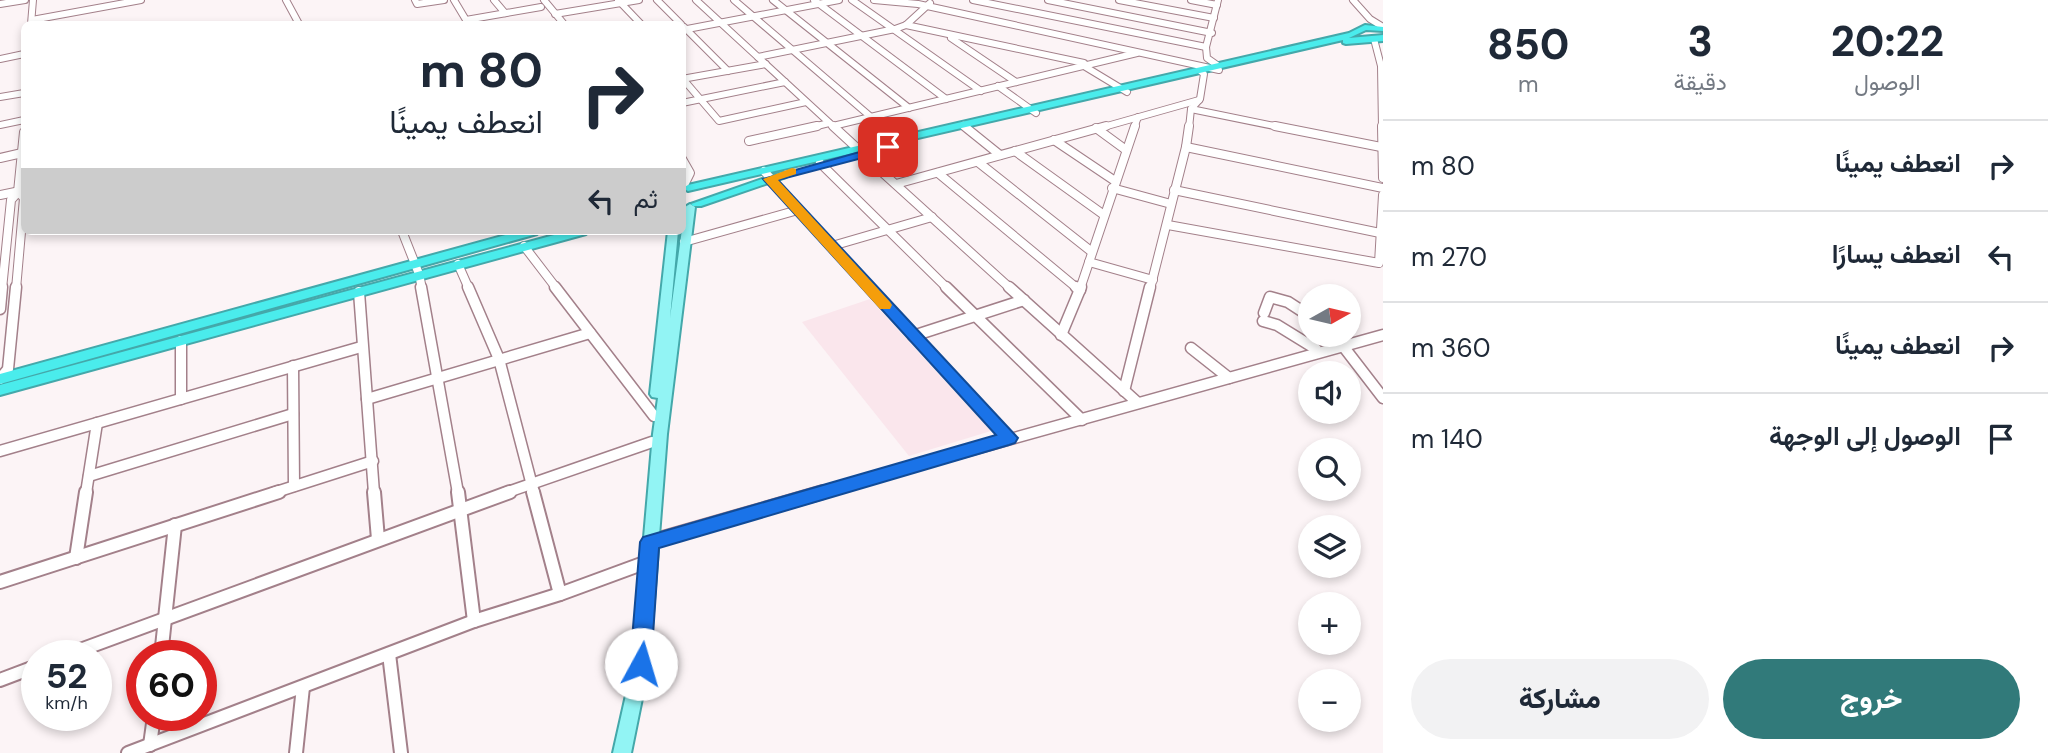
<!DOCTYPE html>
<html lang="ar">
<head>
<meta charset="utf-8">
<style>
  :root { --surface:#fff; --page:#f2f2f3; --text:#1f2937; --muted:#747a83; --line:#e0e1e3; --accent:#317a7a }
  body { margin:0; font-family:"DM Sans",Vazirmatn,sans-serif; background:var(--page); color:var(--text); direction:rtl; height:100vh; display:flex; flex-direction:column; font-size:26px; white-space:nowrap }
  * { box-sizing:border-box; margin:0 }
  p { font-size:23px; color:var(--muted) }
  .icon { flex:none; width:38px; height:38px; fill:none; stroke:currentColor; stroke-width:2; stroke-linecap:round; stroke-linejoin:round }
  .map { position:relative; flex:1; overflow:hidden; direction:ltr }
  .details { display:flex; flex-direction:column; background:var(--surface); width:665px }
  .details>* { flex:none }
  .hud { position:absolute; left:21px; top:21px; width:665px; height:214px; border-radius:10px; box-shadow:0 4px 10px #0003; direction:rtl; background:#fff; color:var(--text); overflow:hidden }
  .needle { width:46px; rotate:82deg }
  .buttons { position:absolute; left:1298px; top:284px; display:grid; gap:14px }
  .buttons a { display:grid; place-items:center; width:63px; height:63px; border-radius:50%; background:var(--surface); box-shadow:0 4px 10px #0003; font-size:35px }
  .speed { position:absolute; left:21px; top:640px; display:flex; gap:14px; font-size:35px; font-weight:700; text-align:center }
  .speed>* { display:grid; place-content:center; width:91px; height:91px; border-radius:50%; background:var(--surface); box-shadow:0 4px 10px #0003; line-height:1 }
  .speed small { font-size:18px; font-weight:400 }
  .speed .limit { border:10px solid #d22; background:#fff; color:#111 }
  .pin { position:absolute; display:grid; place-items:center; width:60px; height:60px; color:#fff; margin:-30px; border-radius:14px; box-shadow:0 4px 10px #0006 }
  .me { position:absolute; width:77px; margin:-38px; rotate:6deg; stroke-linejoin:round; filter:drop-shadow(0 0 5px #0008) }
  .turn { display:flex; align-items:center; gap:24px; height:147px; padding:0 28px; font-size:32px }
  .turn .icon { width:91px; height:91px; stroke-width:2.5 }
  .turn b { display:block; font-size:49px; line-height:60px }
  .then { display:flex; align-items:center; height:66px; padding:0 28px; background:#0003; gap:14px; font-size:26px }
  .eta { display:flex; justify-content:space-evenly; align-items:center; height:119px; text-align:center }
  .eta b { font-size:42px; font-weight:800; line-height:49px }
  .cta { display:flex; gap:14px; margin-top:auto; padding:14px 28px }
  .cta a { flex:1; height:80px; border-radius:42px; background:var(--accent); color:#fff; font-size:28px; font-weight:800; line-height:80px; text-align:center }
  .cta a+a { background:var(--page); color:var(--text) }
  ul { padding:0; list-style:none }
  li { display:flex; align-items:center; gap:21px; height:91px; padding:0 28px; border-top:2px solid var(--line) }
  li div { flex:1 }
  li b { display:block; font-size:26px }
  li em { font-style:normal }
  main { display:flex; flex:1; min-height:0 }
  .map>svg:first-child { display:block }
</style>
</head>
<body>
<main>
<section class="details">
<div class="eta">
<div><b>20:22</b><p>الوصول</p></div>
<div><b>3</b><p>دقيقة</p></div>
<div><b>850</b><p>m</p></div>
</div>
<ul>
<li><svg class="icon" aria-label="right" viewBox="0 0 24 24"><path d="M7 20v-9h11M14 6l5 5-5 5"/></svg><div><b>انعطف يمينًا</b></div><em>80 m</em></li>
<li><svg class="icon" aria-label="left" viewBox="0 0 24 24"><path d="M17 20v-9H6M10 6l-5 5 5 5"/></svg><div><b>انعطف يسارًا</b></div><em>270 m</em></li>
<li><svg class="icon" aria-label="right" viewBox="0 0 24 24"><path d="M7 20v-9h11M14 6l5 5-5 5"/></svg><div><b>انعطف يمينًا</b></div><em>360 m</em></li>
<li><svg class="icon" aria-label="arrive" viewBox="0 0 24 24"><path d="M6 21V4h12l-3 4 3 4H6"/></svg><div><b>الوصول إلى الوجهة</b></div><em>140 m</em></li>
</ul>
<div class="cta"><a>خروج</a><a>مشاركة</a></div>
</section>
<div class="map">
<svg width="1383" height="753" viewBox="0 0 1383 753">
  <rect width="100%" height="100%" fill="#fcf4f6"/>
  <path fill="#fae6ec" d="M870,299L931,366L991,431L909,456L802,322Z"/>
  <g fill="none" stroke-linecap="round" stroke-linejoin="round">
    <g stroke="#a3808a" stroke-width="8">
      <g id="minor-far3">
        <path d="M286,0L299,24"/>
        <path d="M415,0L417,4L444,0"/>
        <path d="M454,0L466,20L541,7"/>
        <path d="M494,0L505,13"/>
        <path d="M544,0L564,24"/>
        <path d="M618,0L641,24"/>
        <path d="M657,0L681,24"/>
        <path d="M696,0L835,128"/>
        <path d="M734,0L871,117"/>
        <path d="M773,0L909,108"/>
        <path d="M814,0L946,99"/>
        <path d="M852,0L981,91"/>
        <path d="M874,0L918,4L1219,70"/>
        <path d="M973,0L1206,47"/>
        <path d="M1048,0L1212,33"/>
        <path d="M1119,0L1214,18"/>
        <path d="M1191,0L1217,5"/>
        <path d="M1353,0L1370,19L1383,27"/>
        <path d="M0,4L25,0"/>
        <path d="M555,14L639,0"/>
        <path d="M32,20L141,0"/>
        <path d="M31,24L33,0"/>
        <path d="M906,25L1084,63"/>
        <path d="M684,27L728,71"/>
        <path d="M682,30L839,0"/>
        <path d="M951,38L1016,82"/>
        <path d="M1374,39L1381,66L1382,128"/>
        <path d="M758,57L895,29L906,25L930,3"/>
        <path d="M0,59L24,54"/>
        <path d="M1217,65L1207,58L1206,47L1218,0"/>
        <path d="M1084,66L1127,92"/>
        <path d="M682,79L766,64"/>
        <path d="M683,79L719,121L806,102"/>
        <path d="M998,86L1036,113"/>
        <path d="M0,97L24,93"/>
        <path d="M682,103L785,82"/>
        <path d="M1191,109L1284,128"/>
        <path d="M0,125L24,120"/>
        <path d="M963,125L966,128"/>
        <path d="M833,126L1137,53"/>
        <path d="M809,128L829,123"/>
        <path d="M1100,128L1199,100"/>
        <path d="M1134,128L1138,117"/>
        <path d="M1189,128L1191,109L1200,99L1204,74L1199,70"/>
      </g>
    </g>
    <g stroke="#a3808a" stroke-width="10">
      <g id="minor-far2">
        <path d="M833,126L858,149"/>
        <path d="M964,126L1000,155"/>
        <path d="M1275,126L1381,147"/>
        <path d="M1382,126L1383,178"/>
        <path d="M1096,128L1126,150"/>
        <path d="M1054,140L1115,181"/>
        <path d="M749,141L817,126"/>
        <path d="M1186,147L1383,188"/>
        <path d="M1015,151L1104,215"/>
        <path d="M862,154L1011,289"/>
        <path d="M0,158L22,153"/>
        <path d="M682,159L690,173L683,187"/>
        <path d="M978,162L1092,252"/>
        <path d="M820,163L948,289"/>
        <path d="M764,171L870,289"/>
        <path d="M938,173L1078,289"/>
        <path d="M896,184L1106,126"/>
        <path d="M1112,188L1171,204"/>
        <path d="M1174,190L1380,233"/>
        <path d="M0,195L20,191"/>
        <path d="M1168,225L1379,263L1383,195"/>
        <path d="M402,231L419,274L422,289"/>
        <path d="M684,242L798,210"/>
        <path d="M524,246L557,289"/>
        <path d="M832,246L932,217"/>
        <path d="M1089,262L1153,280"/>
        <path d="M458,264L469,289"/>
        <path d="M2,289L11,200L18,192L24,132"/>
        <path d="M16,289L24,198L18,192"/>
        <path d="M1080,289L1135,126"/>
        <path d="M1150,289L1186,147L1189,126"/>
      </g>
    </g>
    <g stroke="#a3808a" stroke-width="13">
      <g id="minor-far1">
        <path d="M421,287L458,493"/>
        <path d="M468,287L499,359L534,493"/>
        <path d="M555,287L654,416"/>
        <path d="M869,287L1009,438"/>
        <path d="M946,287L1082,420"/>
        <path d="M1009,287L1138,403"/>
        <path d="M1076,287L1080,290"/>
        <path d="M359,292L374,493"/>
        <path d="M0,309L2,287"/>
        <path d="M1264,313L1270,297L1288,302L1311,317"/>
        <path d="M1263,321L1277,325L1316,349V353"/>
        <path d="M1327,334L1337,347"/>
        <path d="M1061,335L1081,287"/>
        <path d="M913,336L1024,300"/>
        <path d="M181,341V399"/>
        <path d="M1343,346L1383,398"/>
        <path d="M1191,348L1229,378"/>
        <path d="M293,366L294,486"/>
        <path d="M0,379L8,369L16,287"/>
        <path d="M1124,391L1150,287"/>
        <path d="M367,399L590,333"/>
        <path d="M0,451L361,347"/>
        <path d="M89,476L293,414"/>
        <path d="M86,493L97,423"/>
        <path d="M273,493L373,461"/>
        <path d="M505,493L652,442"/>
        <path d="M817,493L1383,335"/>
      </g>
    </g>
    <g stroke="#a3808a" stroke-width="16">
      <g id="minor">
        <path d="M374,492L378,539"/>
        <path d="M458,492L474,621"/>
        <path d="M533,492L560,594"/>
        <path d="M649,542L823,492"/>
        <path d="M76,558L86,492"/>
        <path d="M0,582L279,492"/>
        <path d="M389,654L401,753"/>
        <path d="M64,656L510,492"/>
        <path d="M161,656L175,525"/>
        <path d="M0,680L37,666"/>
        <path d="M150,745L154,716"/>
        <path d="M128,753L474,621L560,594L647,562"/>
        <path d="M296,753L303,687"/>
      </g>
    </g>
    <g stroke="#44a8aa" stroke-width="4">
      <path id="major" d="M690,204L695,207L667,434L649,664L631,753H613L633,664L653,434L658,398L652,397L650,394L668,231H678L670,318L685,207Z"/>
    </g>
    <g stroke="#44a8aa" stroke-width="4">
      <g id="highway">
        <path d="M1365,25L1383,27V31L1366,30L1349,38L1383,35V41L1346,44L1343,43V40L688,191L683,188L688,185L1349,33Z"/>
        <path d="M782,172L787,175L786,177L701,206H693L691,204Z"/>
        <path d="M520,231H539L537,234L0,384V374Z"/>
        <path d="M569,231H588L586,234L0,395V385Z"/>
      </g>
    </g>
    <use href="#minor-far3" stroke="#fff" stroke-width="6"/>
    <use href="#minor-far2" stroke="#fff" stroke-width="8"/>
    <use href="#minor-far1" stroke="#fff" stroke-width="10"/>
    <use href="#minor" stroke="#fff" stroke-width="12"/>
    <use href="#major" fill="#92f4f4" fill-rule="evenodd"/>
    <use href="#highway" fill="#4aecec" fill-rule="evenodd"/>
  </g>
  <path fill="#1a73e8" stroke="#114b97" stroke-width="2" d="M888,144L894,147L893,150L778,180L1018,438L1015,443L1009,445L659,548L651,664L648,671L641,674L633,671L630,664L640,542L643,537L996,435L763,179Z"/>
  <path fill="#f59e0b" d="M792,168L796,169V174L778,180L890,302L892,305L890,309H880L763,179Z"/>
</svg>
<div class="buttons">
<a><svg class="needle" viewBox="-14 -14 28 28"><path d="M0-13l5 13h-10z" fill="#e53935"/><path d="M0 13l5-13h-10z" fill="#747a83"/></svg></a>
<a><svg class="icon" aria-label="sound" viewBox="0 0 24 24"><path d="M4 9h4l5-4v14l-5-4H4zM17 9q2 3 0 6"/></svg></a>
<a><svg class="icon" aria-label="search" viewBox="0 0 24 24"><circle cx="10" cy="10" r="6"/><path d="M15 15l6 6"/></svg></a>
<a><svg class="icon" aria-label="layers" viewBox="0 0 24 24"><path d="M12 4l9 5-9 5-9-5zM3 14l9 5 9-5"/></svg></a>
<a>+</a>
<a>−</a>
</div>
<div class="speed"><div>52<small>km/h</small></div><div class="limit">60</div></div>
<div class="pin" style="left:888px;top:147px;background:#d93025"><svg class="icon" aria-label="arrive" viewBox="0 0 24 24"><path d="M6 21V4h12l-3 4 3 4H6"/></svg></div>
<svg class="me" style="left:641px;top:664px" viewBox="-20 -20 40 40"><circle r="19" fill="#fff"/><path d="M0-13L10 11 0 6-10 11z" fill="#1a73e8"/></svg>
<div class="hud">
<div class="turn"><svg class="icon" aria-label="right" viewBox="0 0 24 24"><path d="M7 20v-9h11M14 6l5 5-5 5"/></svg><div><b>80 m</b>انعطف يمينًا</div></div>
<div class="then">ثم<svg class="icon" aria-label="left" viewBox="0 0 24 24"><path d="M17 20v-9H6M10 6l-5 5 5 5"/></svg></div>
</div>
</div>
</main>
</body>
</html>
